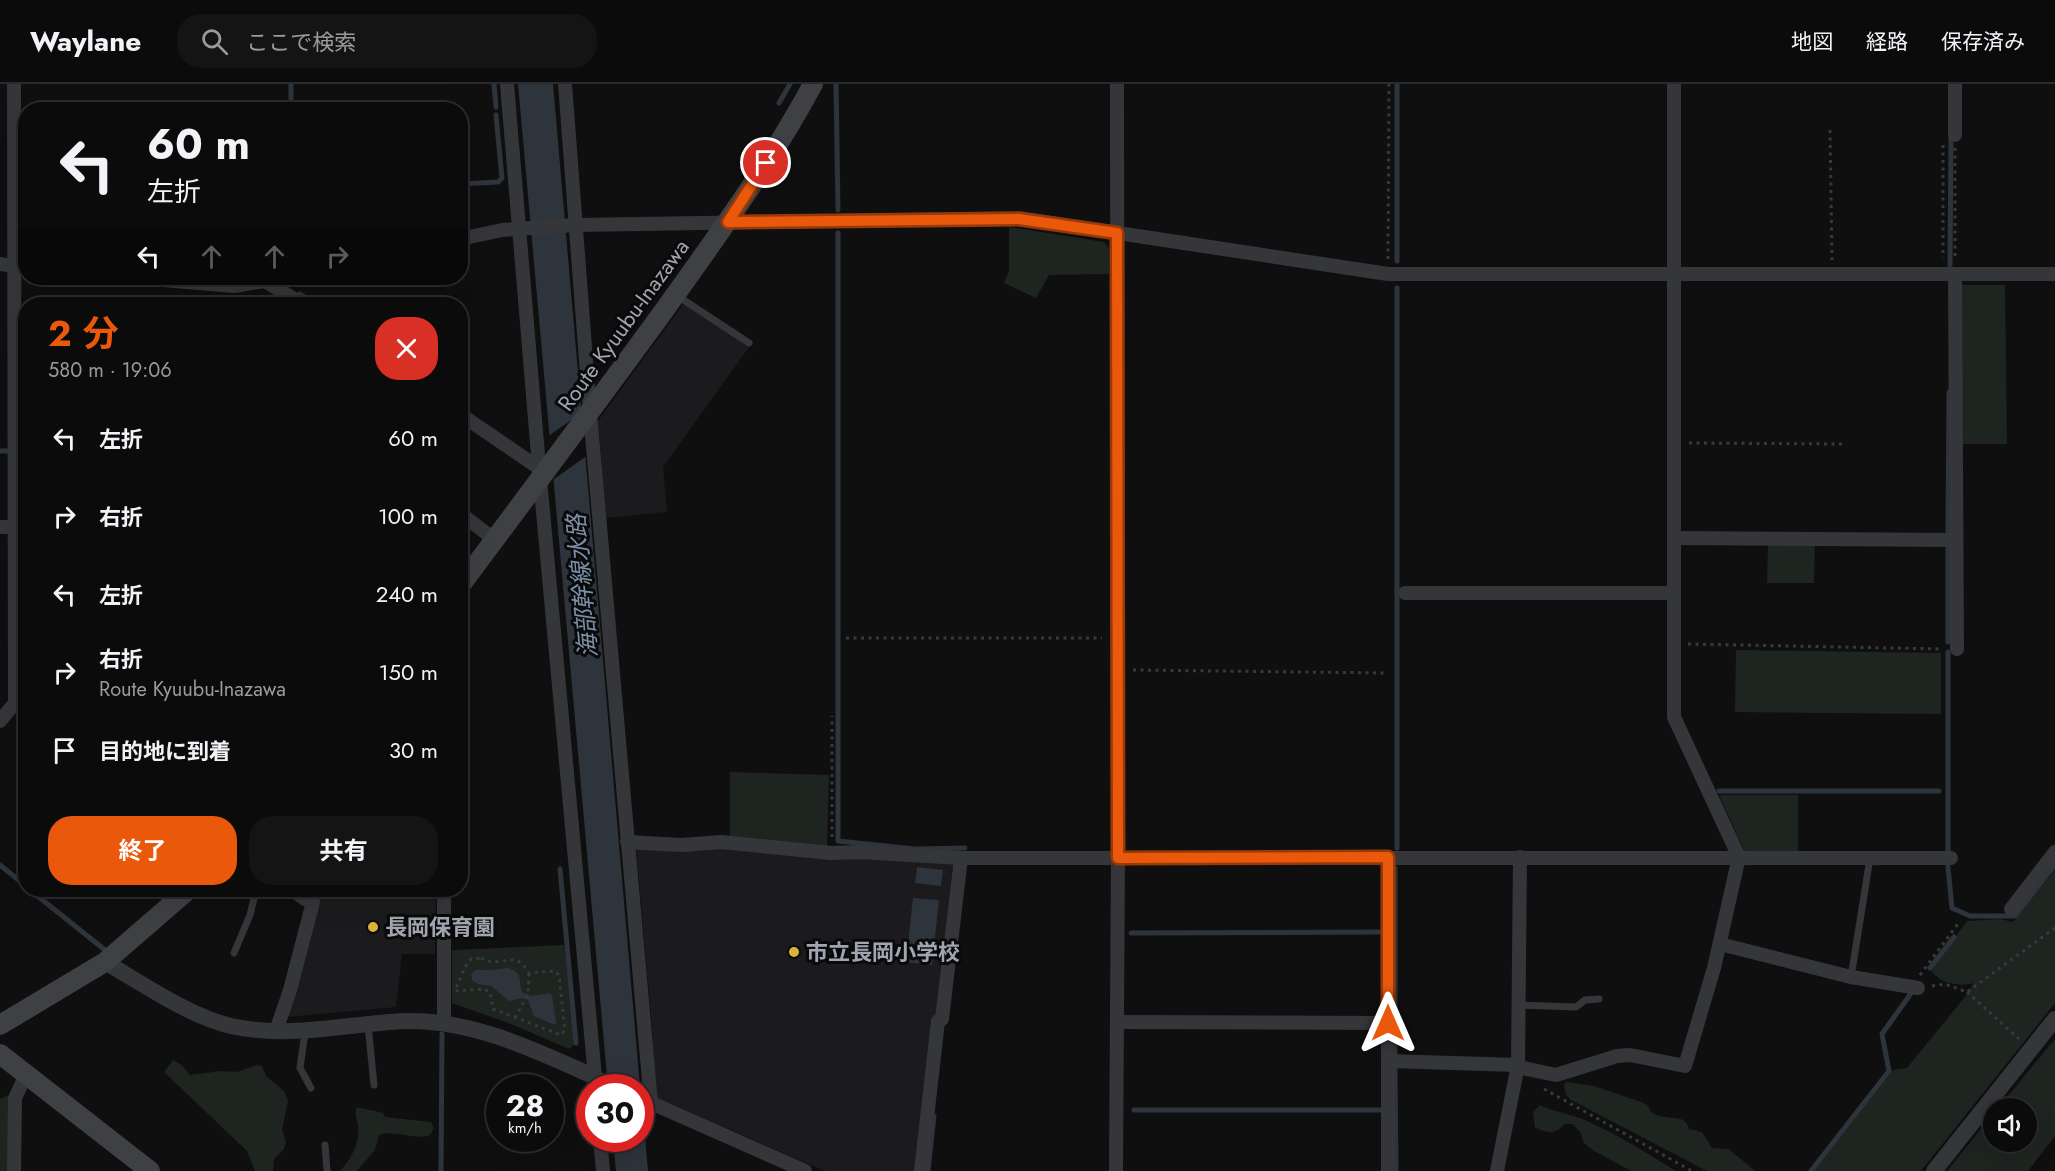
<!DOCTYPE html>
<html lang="ja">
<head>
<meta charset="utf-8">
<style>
  :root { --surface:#0b0b0c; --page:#141415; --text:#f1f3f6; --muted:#9a9b9d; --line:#2b2b2d; --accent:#ea580c }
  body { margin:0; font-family:Jost,"Noto Sans JP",sans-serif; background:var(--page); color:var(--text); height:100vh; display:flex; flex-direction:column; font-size:22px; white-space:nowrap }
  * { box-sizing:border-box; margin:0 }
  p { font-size:20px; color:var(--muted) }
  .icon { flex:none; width:33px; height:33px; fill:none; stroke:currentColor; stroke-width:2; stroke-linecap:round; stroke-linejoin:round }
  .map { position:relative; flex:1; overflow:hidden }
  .panel { position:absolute; left:18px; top:213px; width:450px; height:600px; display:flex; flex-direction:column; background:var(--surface); border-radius:24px; box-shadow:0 6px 24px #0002,0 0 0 2px var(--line) }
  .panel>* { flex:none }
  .hud { position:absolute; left:18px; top:18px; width:450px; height:183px; border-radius:24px; box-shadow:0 6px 24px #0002,0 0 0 2px var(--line); background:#0b0b0c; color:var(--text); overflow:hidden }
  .fabs { position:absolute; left:1983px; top:1014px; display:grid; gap:12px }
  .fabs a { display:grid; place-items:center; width:54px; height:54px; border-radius:50%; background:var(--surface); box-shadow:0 6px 24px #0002,0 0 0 2px var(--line); font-size:30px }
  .speed { position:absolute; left:486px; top:990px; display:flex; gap:12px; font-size:30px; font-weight:700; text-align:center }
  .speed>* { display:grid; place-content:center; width:78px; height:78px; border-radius:50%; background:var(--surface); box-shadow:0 6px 24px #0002,0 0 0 2px var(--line); line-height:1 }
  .speed small { font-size:15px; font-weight:400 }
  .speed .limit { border:9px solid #d22; background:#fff; color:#111 }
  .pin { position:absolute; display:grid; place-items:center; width:51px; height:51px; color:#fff; margin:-26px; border:3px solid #fff; border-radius:50%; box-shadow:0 2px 6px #0007 }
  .me { position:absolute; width:66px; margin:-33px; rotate:0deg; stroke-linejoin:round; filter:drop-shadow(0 0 4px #0008) }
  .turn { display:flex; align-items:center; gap:21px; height:126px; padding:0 30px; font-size:27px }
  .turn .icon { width:78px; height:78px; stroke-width:2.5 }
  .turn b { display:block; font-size:42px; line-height:51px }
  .lanes { display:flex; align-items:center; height:57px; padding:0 30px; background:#0003; justify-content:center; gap:30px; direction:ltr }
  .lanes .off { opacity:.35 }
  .round { display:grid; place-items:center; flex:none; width:63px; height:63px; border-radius:24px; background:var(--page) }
  .headline { display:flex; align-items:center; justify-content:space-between; height:102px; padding:0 30px }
  h1 { font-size:36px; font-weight:700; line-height:45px; color:var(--accent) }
  .cta { display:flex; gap:12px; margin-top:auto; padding:12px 30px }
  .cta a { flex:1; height:69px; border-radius:24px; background:var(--accent); color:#fff; font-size:24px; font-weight:700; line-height:69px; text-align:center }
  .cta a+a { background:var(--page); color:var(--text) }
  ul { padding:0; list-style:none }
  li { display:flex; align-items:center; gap:18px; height:78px; padding:0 30px }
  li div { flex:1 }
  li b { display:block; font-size:22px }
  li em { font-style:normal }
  header { display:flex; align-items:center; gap:36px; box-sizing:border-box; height:84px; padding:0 30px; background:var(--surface); border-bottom:2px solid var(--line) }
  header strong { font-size:28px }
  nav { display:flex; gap:33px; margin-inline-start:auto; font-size:21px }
  .search { width:420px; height:54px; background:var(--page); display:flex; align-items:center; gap:15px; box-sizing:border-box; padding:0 21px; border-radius:24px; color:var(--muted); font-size:22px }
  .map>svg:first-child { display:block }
</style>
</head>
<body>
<header>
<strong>Waylane</strong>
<div class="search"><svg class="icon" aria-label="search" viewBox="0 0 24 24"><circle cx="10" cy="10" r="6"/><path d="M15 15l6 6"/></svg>ここで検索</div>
<nav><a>地図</a><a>経路</a><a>保存済み</a></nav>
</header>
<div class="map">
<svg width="2055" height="1087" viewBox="0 0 2055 1087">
  <rect width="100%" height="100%" fill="#0f0f10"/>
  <g fill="#1b1b1d">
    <path d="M684,219L749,263L663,383L667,428L606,434L598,337Z"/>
    <path d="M721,761L953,780L918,1087H825L657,1014L650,956L653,955L636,763Z"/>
    <path d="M317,806H436L435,870H402L396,923L286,933L310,814Z"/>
  </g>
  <g fill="#1e241f">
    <path d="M1009,143L1104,158L1109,164V190L1049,191L1036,214L1004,199L1009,187Z"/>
    <path d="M1960,201H2005L2007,360H1961Z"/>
    <path d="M1768,458L1815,459L1814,499H1767Z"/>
    <path d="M1736,566L1941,569V630L1735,628Z"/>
    <path d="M730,688L829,691L827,764L730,755Z"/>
    <path d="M1719,711H1798V768H1748L1744,766Z"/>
    <path d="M2055,786V919L1921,1087H1814L1893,986L1907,984L1964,914L1974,899C1961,903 1939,900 1931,886L1967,837L2000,835L2013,838Z"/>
    <path d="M564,861L575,960L569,965L511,940L452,919V866Z"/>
    <path d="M2055,955V1052L2028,1087H1947L1993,1030L1994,1058H2026V1024H1998Z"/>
    <path d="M173,976L182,981L190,991L221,987L237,988L257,981L262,982L266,992L284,1007L288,1017L282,1046L286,1057L284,1065L274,1075L273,1087H255L247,1067L164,988Z"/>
    <path d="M1567,998L1594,1002L1641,1018L1647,1021L1651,1028C1655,1030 1660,1033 1665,1033C1676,1035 1686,1032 1689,1045L1702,1048L1712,1064L1729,1065L1755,1087H1707L1571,1016L1566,1011L1564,1001Z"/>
    <path d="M8,1011V1087H0V1015Z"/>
    <path d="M1540,1021C1556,1029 1573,1030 1589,1038C1619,1051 1648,1070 1676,1087H1631L1594,1067L1583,1058L1581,1049L1573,1040H1565C1553,1052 1549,1048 1535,1044L1533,1028Z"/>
    <path d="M357,1023L383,1029L385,1033L431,1038L434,1044L430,1051C414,1057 396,1045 379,1051L375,1066L357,1087H340C351,1075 360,1060 358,1042C357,1035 354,1030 357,1023Z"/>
  </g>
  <g fill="#2e343b">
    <path d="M518,0H553L640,1003H608Z"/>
    <path d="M917,783L943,786L941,802L915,799Z"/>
    <path d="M913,814L939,816L932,881L906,878Z"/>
    <path d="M508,884C525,890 517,896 523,909L532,912L549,909L552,911L556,939L555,941L534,932L528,916L522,914L509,917L491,902L478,900L472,896L471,891L475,886H490Z"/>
    <path d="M641,1007L648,1087H616L613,1055L640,1054Z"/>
  </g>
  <path fill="#0f0f10" d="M584,327L588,371L550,398L547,353Z"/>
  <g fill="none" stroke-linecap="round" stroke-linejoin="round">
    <g stroke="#2e343b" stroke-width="5">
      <path d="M291,0V26"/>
      <path d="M494,0L496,23"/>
      <path d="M836,0L838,126"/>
      <path d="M779,19L790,0"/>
      <path d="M460,100L498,98L502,94L496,31"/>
      <path d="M838,149V757L915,765L965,764"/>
      <path d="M1397,177V0"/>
      <path d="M1950,181L1951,52"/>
      <path d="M300,210L315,220"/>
      <path d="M0,367H7"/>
      <path d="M1948,451L1949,308"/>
      <path d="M1948,558V463"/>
      <path d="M1948,568V766"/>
      <path d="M1719,707H1939"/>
      <path d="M1397,764V204"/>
      <path d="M0,781L26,802"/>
      <path d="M1948,783L1952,824L1970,832H2015L2055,781"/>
      <path d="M1395,784V971"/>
      <path d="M560,785L576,959"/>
      <path d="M30,806L105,866"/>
      <path d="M1131,849L1381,848"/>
      <path d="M1930,884L1954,853"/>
      <path d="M1395,984L1396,1087"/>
      <path d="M1134,1026H1383"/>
      <path d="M441,1087L442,950"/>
      <path d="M928,1087L934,1032"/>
      <path d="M1811,1087L1889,987L1882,950L1912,908"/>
    </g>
    <g stroke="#38393d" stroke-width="3" stroke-dasharray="3 4.5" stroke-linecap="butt">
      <path d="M1830,46L1832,176"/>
      <path d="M1943,61V174"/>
      <path d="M1955,64V175"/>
      <path d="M1388,175L1389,0"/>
      <path d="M1689,359L1843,360"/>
      <path d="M846,554H1102"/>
      <path d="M1688,560L1943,565"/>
      <path d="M1133,586L1386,589"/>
      <path d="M832,753V632"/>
      <path d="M481,874C501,886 514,863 529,889L555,887L559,891L565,946L561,951L493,925L490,908L484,905L455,907L465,883L471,875Z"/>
      <path d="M1920,891L1960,837"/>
      <path d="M1932,902L1945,900L1967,908L2055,844"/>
      <path d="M1967,908L2019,955"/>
      <path d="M515,934L528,910L529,889"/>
      <path d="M1544,1005L1692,1087"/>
    </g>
    <g stroke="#353639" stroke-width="7">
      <path d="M676,211L749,259"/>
      <path d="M234,869L250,831L256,806"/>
      <path d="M1851,893L1870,774"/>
      <path d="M1519,921L1576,923L1585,916L1599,915"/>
      <path d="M368,941L374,1001"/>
      <path d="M305,948L300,984L311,1004"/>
      <path d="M325,1061L327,1087"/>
    </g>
    <g stroke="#353639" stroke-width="14">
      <path d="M507,0L540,395L596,1004"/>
      <path d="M565,0L590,329L651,1019"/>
      <path d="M1955,51V0"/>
      <path d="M460,155L502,146L576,141L1019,134L1388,190H2055"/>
      <path d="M0,180L26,184"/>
      <path d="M1955,190L1957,565"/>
      <path d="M139,194L234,202L283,194"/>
      <path d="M265,197L302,220"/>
      <path d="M460,330L539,384"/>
      <path d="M460,429L495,456"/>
      <path d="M0,443H16"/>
      <path d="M1674,454L1956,456"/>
      <path d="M1405,509H1674"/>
      <path d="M0,637L15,619L14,0"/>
      <path d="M627,758L682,761L721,758L831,769L860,768L961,774H1951"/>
      <path d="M1388,773V1087"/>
      <path d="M444,806V940"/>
      <path d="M2011,825L2055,768"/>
      <path d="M1720,860L1851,893L1918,904"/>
      <path d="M1117,938L1388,939"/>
      <path d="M276,947L290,906L313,818L305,815L292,806"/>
      <path d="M1388,977L1518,981"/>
      <path d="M1518,983L1556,991L1617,972L1630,971L1685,982L1714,884L1739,773L1674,633V0"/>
      <path d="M595,993L618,1004"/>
      <path d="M640,1014L805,1087"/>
      <path d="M600,1054L603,1087"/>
      <path d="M14,1087L15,1014L26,991"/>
      <path d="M921,1087L938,937L942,935L961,774"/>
      <path d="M1116,1087L1118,774L1117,0"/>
      <path d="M1497,1087L1518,981L1520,773"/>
    </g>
    <g stroke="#353639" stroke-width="16">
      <path d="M105,878C143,900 189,932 231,942C288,955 347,940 404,937C471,935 535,966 595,993"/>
      <path d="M1934,1087L2055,935"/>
    </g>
    <g stroke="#3e4044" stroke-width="20">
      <path d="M460,502C528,411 596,320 663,228C716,154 770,80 813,0"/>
      <path d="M0,941L105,878L188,806"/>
      <path d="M0,970L150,1087"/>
    </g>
  </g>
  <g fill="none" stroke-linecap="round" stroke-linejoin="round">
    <g stroke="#983908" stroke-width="15">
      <path id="route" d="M766,79L728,138L1019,135L1117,149L1118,774L1388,773V939"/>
    </g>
    <use href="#route" stroke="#ea580c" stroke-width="10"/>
  </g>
  <g fill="#deb139" stroke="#0a0a0b" stroke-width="2">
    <circle cx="373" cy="843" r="6"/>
    <circle cx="794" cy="868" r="6"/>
  </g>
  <g text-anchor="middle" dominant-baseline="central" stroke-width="6" stroke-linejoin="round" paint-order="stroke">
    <g font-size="22" fill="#a1a5af" stroke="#0a0a0b">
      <text transform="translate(623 241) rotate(-54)">Route Kyuubu-Inazawa</text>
    </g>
    <g font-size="22" font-weight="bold" fill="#a1a5af" stroke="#0a0a0b" text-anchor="start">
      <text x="385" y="843">長岡保育園</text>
      <text x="806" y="868">市立長岡小学校</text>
    </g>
    <g font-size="24" font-style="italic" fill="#7b90a8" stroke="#0a0a0b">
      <text transform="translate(582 502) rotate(-95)">海部幹線水路</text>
    </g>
  </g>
</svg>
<div class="fabs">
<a><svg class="icon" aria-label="sound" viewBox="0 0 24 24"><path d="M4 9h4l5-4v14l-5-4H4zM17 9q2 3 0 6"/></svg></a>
</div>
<div class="speed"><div>28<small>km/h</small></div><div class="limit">30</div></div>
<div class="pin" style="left:766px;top:79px;background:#d93025"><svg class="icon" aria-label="arrive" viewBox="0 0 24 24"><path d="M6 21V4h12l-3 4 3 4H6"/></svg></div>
<svg class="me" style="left:1388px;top:939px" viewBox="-20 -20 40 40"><path d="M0-17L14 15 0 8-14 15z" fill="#ea580c" stroke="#fff" stroke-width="4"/></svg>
<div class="hud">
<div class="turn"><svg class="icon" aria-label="left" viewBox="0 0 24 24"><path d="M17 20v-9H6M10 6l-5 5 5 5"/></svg><div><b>60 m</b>左折</div></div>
<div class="lanes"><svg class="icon" aria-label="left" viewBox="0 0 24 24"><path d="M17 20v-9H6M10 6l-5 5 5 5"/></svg><svg class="icon off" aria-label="ahead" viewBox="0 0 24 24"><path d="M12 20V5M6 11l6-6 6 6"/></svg><svg class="icon off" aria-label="ahead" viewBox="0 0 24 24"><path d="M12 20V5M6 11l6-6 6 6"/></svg><svg class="icon off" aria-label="right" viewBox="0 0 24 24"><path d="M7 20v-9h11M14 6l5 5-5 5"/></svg></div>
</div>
<section class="panel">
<div class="headline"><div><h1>2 分</h1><p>580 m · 19:06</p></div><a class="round" style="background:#d93025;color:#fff"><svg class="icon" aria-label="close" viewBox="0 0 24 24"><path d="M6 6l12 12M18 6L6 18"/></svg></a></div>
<ul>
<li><svg class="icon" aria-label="left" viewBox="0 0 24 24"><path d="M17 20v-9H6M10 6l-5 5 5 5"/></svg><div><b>左折</b></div><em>60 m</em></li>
<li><svg class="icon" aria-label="right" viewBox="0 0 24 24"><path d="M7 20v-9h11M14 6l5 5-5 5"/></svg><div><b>右折</b></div><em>100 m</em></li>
<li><svg class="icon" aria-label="left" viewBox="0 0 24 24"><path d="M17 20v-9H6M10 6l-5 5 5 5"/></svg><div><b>左折</b></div><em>240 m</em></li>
<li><svg class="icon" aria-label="right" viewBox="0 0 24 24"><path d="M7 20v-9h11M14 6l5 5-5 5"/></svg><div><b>右折</b><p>Route Kyuubu-Inazawa</p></div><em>150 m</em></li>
<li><svg class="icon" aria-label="arrive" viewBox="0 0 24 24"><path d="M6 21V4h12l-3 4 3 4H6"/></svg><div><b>目的地に到着</b></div><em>30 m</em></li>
</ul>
<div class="cta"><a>終了</a><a>共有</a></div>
</section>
</div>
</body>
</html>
